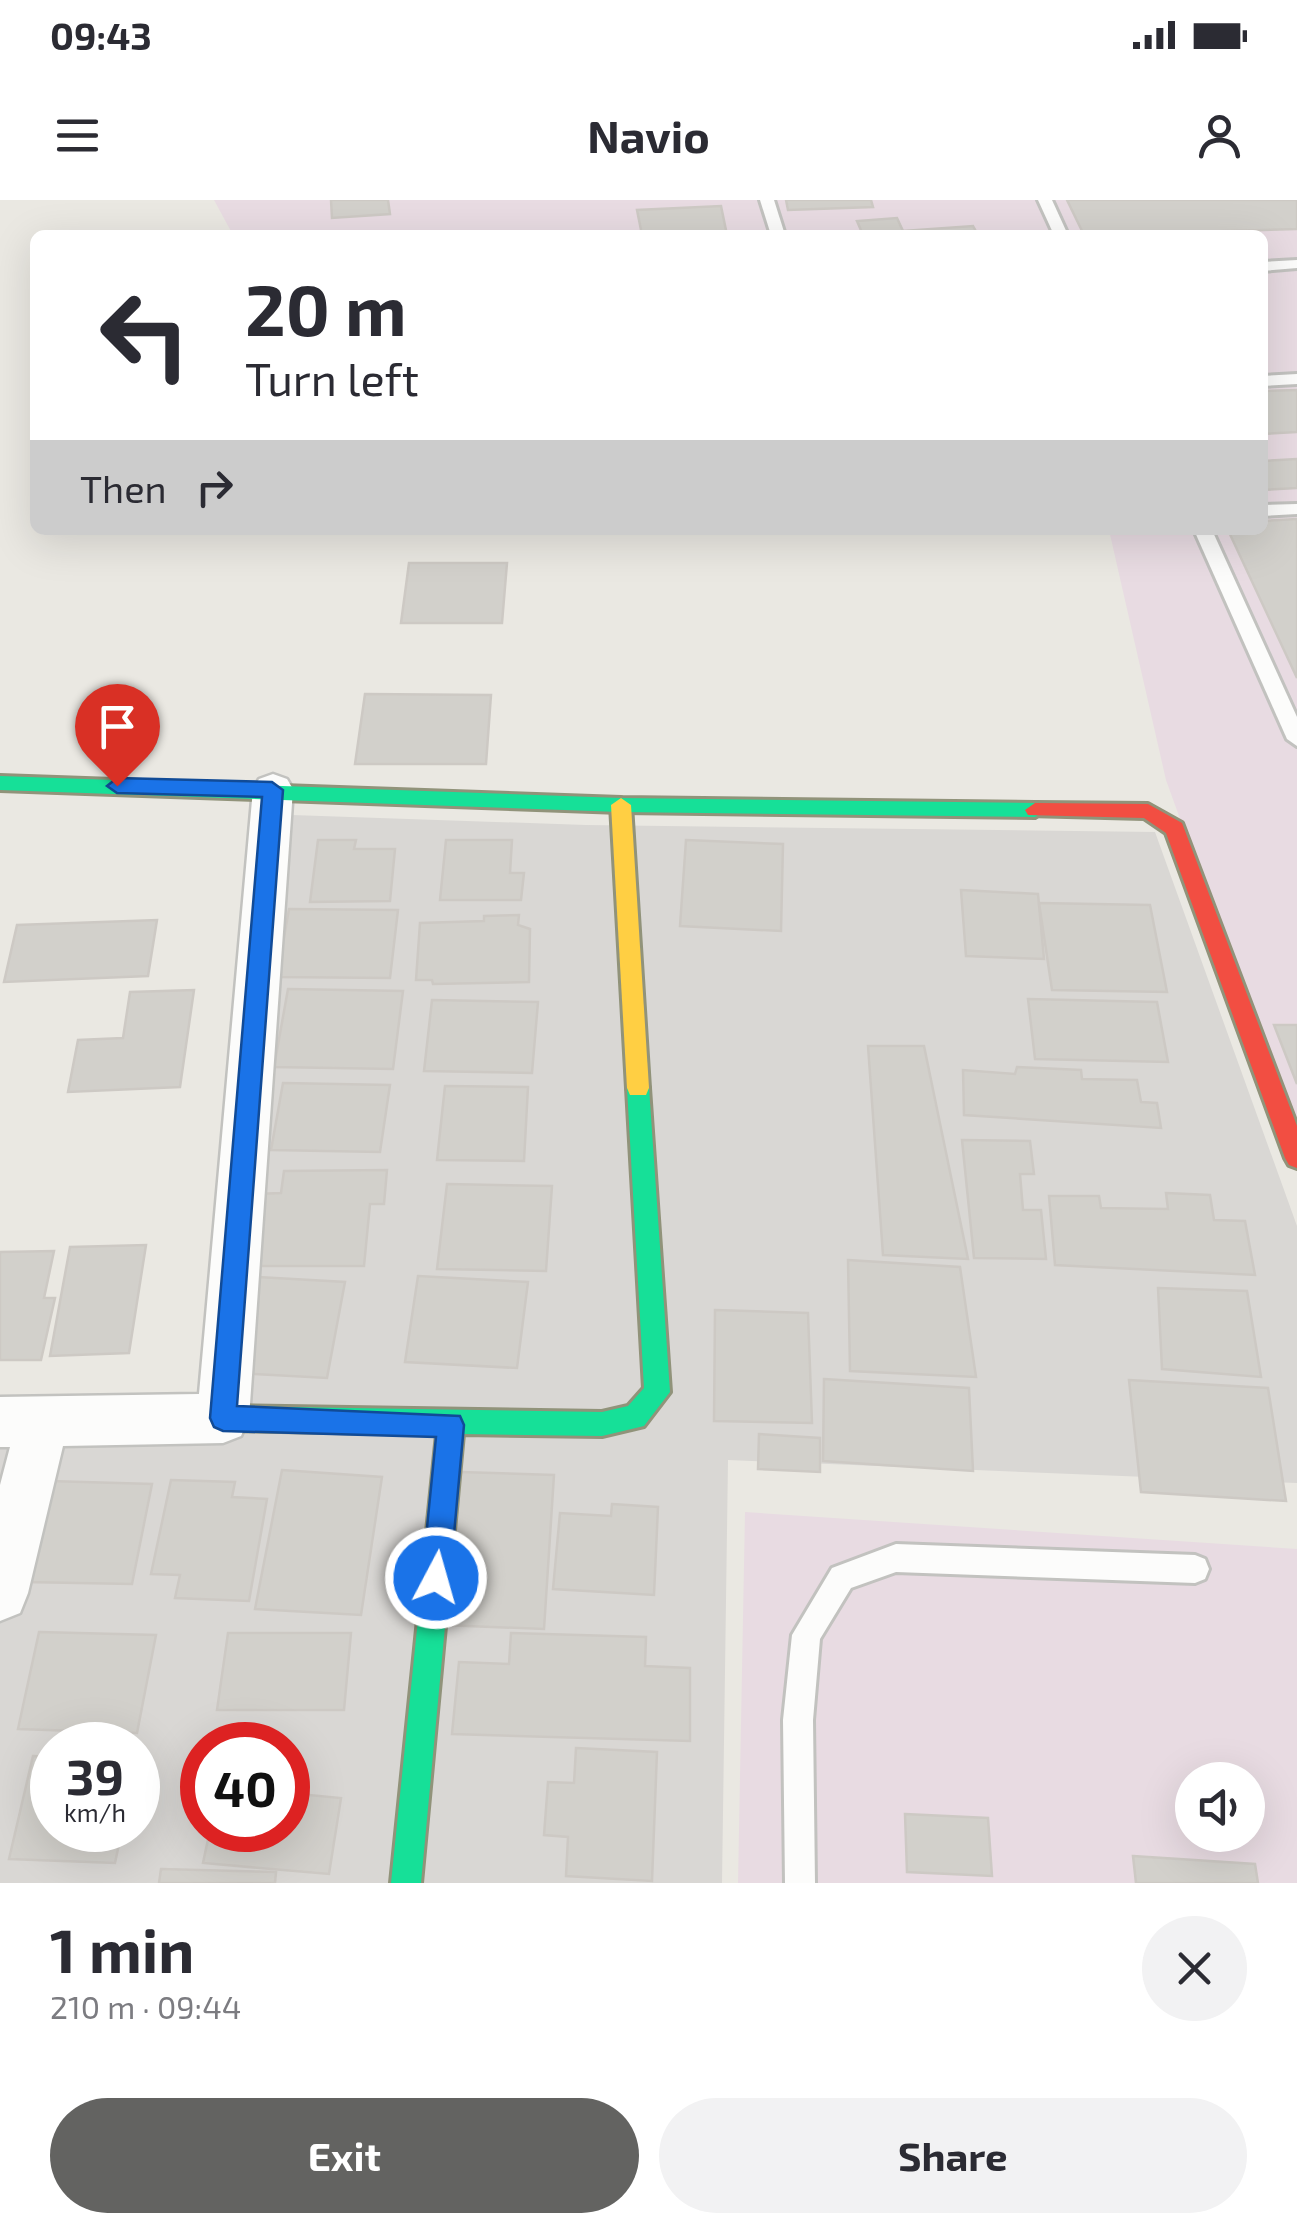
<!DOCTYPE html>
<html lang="en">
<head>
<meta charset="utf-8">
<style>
  :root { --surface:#fff; --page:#f2f2f3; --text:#2b2b33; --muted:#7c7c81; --accent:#636361 }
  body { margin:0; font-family:"Exo 2",sans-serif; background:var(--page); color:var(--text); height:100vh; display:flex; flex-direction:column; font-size:38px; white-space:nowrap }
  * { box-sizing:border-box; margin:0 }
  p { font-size:32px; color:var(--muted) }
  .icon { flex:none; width:55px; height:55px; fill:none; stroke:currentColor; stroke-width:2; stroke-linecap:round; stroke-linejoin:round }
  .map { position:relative; height:1683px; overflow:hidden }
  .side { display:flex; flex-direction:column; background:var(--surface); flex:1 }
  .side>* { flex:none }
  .banner { position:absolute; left:30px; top:30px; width:1238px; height:305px; border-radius:15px; box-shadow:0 10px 40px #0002; background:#fff; color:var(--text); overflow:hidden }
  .controls { position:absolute; left:1175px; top:1562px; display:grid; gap:20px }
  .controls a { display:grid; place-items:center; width:90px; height:90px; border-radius:50%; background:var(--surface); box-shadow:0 10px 40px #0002; font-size:50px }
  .speed { position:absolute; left:30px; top:1522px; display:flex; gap:20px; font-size:50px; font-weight:700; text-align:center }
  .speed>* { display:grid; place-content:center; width:130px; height:130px; border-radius:50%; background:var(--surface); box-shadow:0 10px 40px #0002; line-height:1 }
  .speed small { font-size:25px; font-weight:400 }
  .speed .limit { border:15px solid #d22; background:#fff; color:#111 }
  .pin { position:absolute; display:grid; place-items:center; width:85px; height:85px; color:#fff; margin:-102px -42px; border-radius:50% 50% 50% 0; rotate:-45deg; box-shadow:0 0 10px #0007 }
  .pin .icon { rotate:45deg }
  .me { position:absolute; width:110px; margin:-55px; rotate:6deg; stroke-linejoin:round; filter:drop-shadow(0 0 8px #0008) }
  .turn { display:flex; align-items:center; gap:35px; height:210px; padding:0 50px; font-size:45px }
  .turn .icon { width:130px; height:130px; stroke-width:2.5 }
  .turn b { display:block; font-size:70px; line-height:85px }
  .then { display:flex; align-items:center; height:95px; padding:0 50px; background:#0003; gap:20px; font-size:38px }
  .round { display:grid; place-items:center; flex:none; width:105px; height:105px; border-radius:52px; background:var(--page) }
  .overview { display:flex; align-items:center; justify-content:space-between; height:170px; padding:0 50px }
  h1 { font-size:60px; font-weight:700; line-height:75px }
  .action { display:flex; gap:20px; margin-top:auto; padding:20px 50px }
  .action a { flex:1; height:115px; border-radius:60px; background:var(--accent); color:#fff; font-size:40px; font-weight:700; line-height:115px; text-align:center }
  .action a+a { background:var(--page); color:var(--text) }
  .status { display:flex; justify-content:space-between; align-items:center; height:70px; padding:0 50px; background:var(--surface); direction:ltr }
  .status svg { height:28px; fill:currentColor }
  header { display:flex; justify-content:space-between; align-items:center; height:130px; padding:0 50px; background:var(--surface); font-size:45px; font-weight:700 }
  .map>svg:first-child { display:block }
</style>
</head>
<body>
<div class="status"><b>09:43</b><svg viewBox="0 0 49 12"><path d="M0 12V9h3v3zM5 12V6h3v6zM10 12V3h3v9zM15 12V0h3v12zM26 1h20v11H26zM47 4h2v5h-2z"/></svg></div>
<header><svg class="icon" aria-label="menu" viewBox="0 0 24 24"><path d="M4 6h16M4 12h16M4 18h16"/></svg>Navio<svg class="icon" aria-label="person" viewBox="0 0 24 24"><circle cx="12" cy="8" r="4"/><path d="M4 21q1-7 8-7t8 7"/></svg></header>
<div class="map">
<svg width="1297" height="1683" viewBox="0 0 1297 1683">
  <rect width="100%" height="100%" fill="#eae8e2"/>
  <path fill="#d9d7d4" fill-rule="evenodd" d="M292,615L586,625L1155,632L1297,1026V1283L728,1260L722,1683H0V1238L234,1234ZM52,1545H138V1630H52ZM202,1545H288V1630H202Z"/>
  <g fill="#e8dbe2" fill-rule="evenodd">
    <path d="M214,0H1297V942L1166,580L1109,330H1262V35H233Z"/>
    <path d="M745,1312L1297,1349V1683H738ZM1192,1580H1248V1635H1192Z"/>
  </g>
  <g fill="#d2d0cb" stroke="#cdc9c4" stroke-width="2.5">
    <path d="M331,0H388L390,14L332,18Z"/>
    <path d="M786,0H871L873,7L788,10Z"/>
    <path d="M1067,0H1297V29L1084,35Z"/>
    <path d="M721,6L727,35H642L637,10Z"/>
    <path d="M897,18L903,31L973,26L978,35H863L857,21Z"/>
    <path d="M1297,190V232L1262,234V191Z"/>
    <path d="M1297,259V288L1262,290V261Z"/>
    <path d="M1297,319V478L1228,330H1262V321Z"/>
    <path d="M409,363H507L502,423H401Z"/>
    <path d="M365,494L491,495L486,564H355Z"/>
    <path d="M318,640H356L354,649H395L390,701L310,702Z"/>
    <path d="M446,640H512L510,673H524L521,700H440Z"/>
    <path d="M686,640L783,644L781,731L680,726Z"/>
    <path d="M961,690L1038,694L1044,759L966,756Z"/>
    <path d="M1039,703L1150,705L1167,792L1052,790Z"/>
    <path d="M289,709L398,710L390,778L277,777Z"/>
    <path d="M519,715L518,725L530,729L529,782L433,784L432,780H416L420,723L484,721V716Z"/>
    <path d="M157,720L148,776L4,782L17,725Z"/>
    <path d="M288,789L403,791L393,869L274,867Z"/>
    <path d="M194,790L180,887L68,892L78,840L123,838L130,792Z"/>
    <path d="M1028,799L1157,802L1168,862L1035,859Z"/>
    <path d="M432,800L538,802L532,873L424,871Z"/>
    <path d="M1274,825H1297V884Z"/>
    <path d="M868,846H924L968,1059L883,1055Z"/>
    <path d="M1017,867L1081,870L1082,879L1137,880L1141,902L1157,903L1161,928L964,915L963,870L1015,874Z"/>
    <path d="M283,883L390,885L380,952L271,950Z"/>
    <path d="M445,886L528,887L524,961L437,960Z"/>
    <path d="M962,940L1030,941L1034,974H1020L1023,1010H1041L1046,1059L974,1058Z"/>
    <path d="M387,970L384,1004H370L364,1066H245L256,994L281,993L284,971Z"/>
    <path d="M447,984L552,986L546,1071L437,1069Z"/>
    <path d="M1166,993L1210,995L1214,1020L1245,1021L1255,1075L1055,1065L1049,996H1099L1101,1008L1168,1009Z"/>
    <path d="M146,1045L129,1153L50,1156L70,1047Z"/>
    <path d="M54,1051L44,1098H55L41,1160H0V1052Z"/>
    <path d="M848,1060L960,1067L976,1177L850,1171Z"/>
    <path d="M418,1076L528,1082L517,1168L405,1162Z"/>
    <path d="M258,1077L345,1082L327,1178L238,1173Z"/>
    <path d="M1158,1088L1247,1091L1261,1177L1162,1169Z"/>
    <path d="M715,1110L808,1113L812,1223L714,1221Z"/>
    <path d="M824,1179L969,1188L973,1271L823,1261Z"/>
    <path d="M1129,1180L1268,1188L1286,1301L1141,1292Z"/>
    <path d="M759,1234L820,1238V1272L758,1269Z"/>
    <path d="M282,1270L382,1277L361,1415L255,1409Z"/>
    <path d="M460,1272L554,1275L544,1429L443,1425Z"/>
    <path d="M171,1280L235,1282L232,1297L267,1299L249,1401L175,1398L180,1375L151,1374Z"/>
    <path d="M49,1281L152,1284L132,1384L25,1382Z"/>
    <path d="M612,1304L658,1307L654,1395L553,1389L560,1313L611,1316Z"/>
    <path d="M39,1432L156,1435L137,1533L18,1529Z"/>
    <path d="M228,1433H351L344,1510H217Z"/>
    <path d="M511,1433L646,1437L645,1466L690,1468V1541L452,1534L459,1462L509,1464Z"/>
    <path d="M576,1548L657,1552L652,1681L566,1676L568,1637L544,1635L548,1582L574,1583Z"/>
    <path d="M33,1556L52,1557V1630H122L115,1663L9,1659Z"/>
    <path d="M288,1593L341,1598L329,1674L203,1663L210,1630H288Z"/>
    <path d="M905,1614L988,1618L992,1676L907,1672Z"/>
    <path d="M1133,1656L1255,1664L1258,1683H1136Z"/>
    <path d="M161,1669L276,1672L275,1683H159Z"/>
  </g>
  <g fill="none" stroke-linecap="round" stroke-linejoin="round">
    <g stroke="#c2c2bf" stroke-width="6">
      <g id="lane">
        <path d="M760,0H774L785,35H771Z"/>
        <path d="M1038,0H1052L1068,35H1054Z"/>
        <path d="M1297,60V68L1262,71V62Z"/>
        <path d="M1297,174V184L1262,186V176Z"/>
        <path d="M1297,304V314L1262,316V305Z"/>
        <path d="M1194,330H1212L1297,517V546L1287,539Z"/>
        <path d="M896,1344L1195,1355L1205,1359L1209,1369L1205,1379L1195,1383L896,1372L851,1388L820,1439L813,1520L815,1683H785L783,1520L792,1435L832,1368Z"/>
      </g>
    </g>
    <g stroke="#c2c2bf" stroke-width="5">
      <path id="street" d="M273,574L287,579L293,589L249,1218L241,1236L223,1243L63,1246L28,1393L20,1413L0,1421V1285L10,1247H0V1197L199,1194L253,589L259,579Z"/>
    </g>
    <g stroke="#91937a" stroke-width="6">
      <g id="fast">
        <path d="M0,576L621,598L1035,603L1045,610L1035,617L621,612L0,590Z"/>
        <path d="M638,878L646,881L649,888L670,1192L644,1226L602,1236L463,1234L421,1683H391L437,1234L223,1230L214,1227L210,1218L214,1209L223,1206L602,1212L628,1206L644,1188L627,888L630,881Z"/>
      </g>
    </g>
    <g stroke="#91937a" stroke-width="6">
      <path id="slow" d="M621,598L631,605L649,888L646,895H630L627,888L611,605Z"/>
    </g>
    <g stroke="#91937a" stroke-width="6">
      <path id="jam" d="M1035,603L1148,604L1182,623L1297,926V968L1289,965L1285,958L1166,633L1144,618L1028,615L1025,610Z"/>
    </g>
    <use href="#lane" fill="#fcfcfb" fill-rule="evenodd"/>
    <use href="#street" fill="#fcfcfb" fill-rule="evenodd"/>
    <use href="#fast" fill="#16e098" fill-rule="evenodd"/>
    <use href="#slow" fill="#ffcf43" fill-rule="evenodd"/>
    <use href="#jam" fill="#f24e42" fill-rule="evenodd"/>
  </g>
  <path fill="#1a73e8" stroke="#114b97" stroke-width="2.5" d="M117,578L272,582L283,590L237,1206L460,1216L464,1225L450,1378L446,1388L436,1392L426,1388L422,1378L436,1237L223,1231L214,1227L210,1218L262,597L117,593L107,586Z"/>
</svg>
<div class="controls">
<a><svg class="icon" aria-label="sound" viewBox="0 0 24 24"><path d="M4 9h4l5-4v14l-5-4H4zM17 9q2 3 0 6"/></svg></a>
</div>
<div class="speed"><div>39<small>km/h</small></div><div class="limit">40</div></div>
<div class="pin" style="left:117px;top:586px;background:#d93025"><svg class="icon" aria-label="arrive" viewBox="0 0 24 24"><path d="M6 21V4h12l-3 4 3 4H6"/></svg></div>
<svg class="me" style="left:436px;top:1378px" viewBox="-20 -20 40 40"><circle r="17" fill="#1a73e8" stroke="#fff" stroke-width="3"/><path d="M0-11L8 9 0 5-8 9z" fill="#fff"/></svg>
<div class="banner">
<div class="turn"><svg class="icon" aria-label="left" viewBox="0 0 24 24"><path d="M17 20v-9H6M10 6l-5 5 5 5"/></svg><div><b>20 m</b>Turn left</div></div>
<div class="then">Then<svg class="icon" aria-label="right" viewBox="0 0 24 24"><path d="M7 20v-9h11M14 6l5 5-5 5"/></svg></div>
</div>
</div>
<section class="side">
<div class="overview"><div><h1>1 min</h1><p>210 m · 09:44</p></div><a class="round"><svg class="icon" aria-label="close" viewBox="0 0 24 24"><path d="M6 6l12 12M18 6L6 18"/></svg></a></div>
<div class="action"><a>Exit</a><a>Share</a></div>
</section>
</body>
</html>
